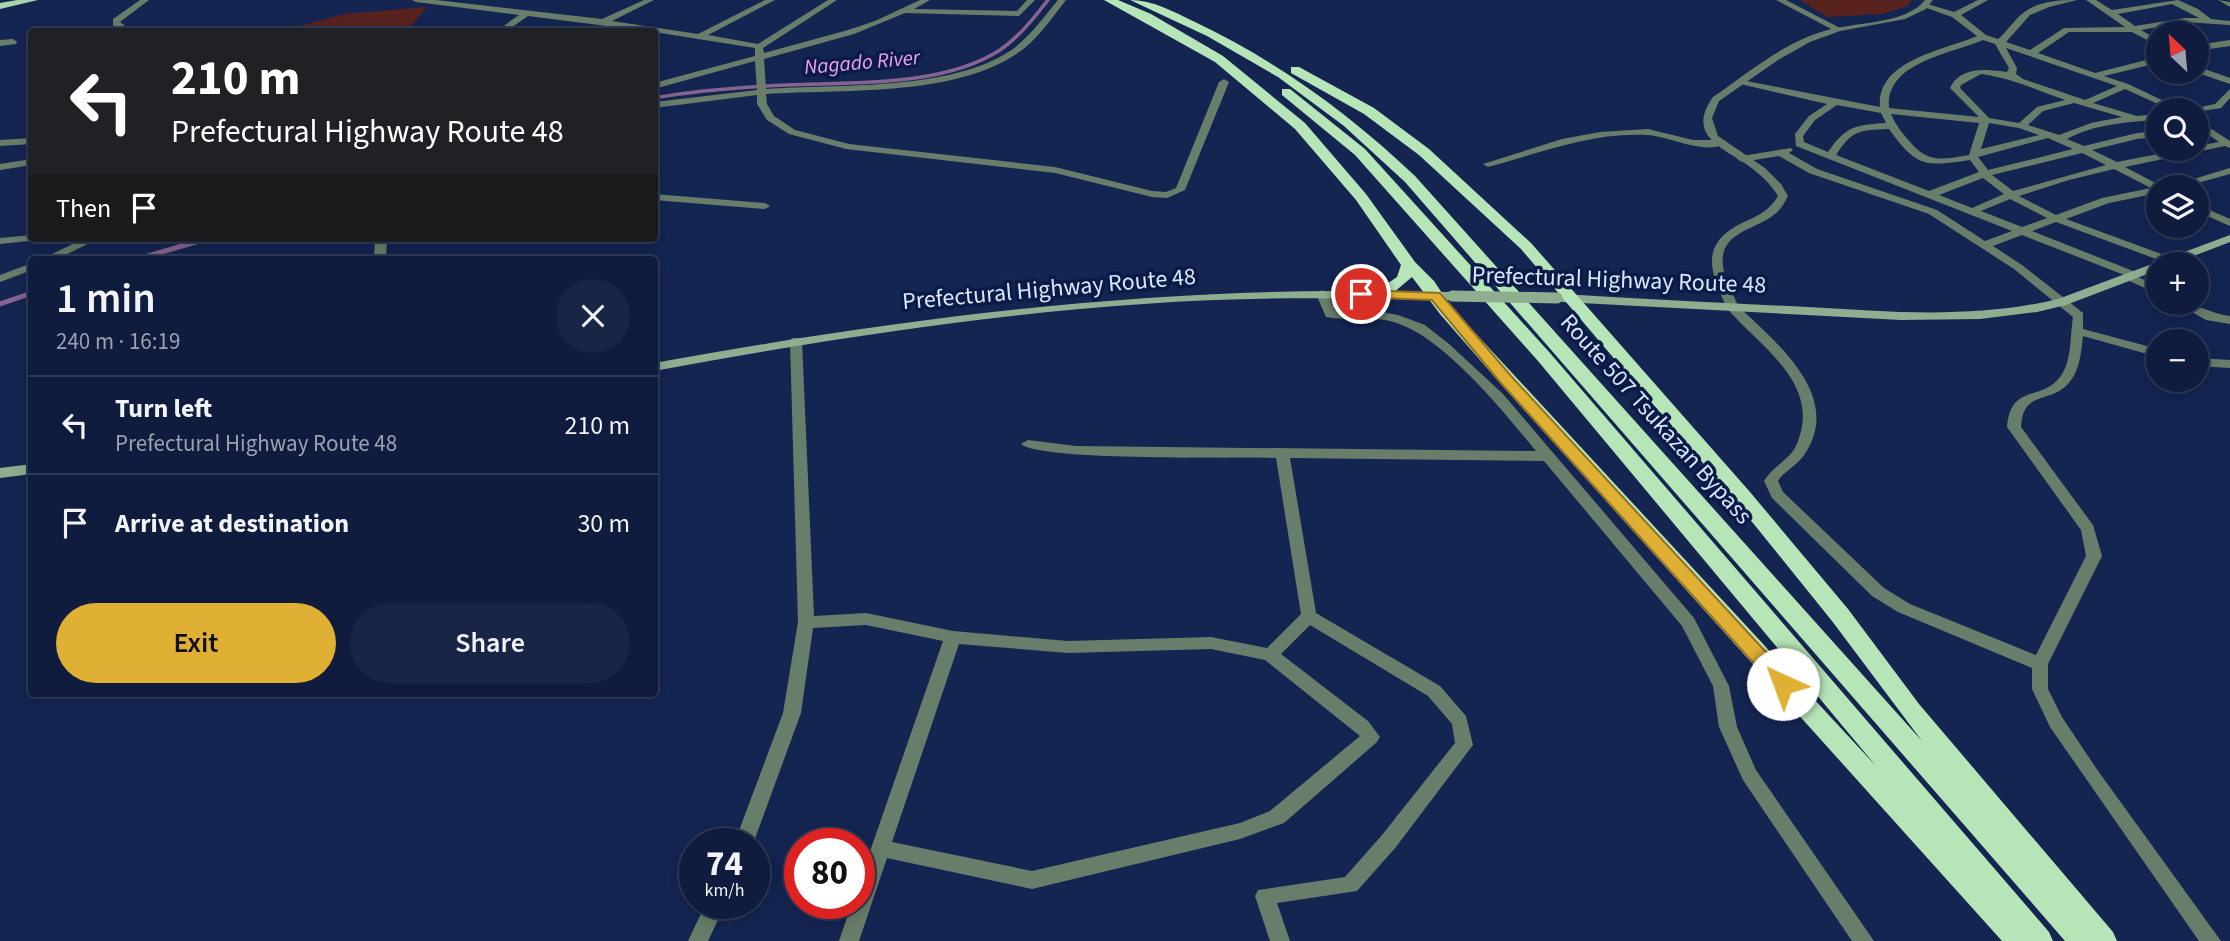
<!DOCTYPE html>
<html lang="en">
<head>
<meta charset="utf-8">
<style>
  :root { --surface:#0f1c3e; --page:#182545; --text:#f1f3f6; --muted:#9ba1b0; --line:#2f3a58; --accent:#e0b034 }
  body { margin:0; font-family:"Source Sans 3",sans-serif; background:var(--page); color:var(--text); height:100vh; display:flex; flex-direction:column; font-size:26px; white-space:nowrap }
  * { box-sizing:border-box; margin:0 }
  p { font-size:23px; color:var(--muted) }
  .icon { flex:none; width:38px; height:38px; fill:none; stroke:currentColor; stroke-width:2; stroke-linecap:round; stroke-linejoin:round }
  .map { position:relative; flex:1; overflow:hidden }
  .side { position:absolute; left:28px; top:256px; width:630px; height:441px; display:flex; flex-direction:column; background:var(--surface); border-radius:7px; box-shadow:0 4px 18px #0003,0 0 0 2px var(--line) }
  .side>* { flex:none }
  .guide { position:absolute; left:28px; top:28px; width:630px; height:214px; border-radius:7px; box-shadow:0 4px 18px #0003,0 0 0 2px var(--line); background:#202124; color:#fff; overflow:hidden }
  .needle { width:46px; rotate:334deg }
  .controls { position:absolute; left:2146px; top:21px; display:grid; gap:14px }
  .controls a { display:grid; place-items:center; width:63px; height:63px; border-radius:50%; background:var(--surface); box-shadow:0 4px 18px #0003,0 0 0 2px var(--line); font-size:35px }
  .speed { position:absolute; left:679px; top:828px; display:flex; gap:14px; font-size:35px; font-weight:700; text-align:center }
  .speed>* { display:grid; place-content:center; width:91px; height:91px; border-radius:50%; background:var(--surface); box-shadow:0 4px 18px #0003,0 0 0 2px var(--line); line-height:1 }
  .speed small { font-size:18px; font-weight:400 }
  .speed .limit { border:10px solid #d22; background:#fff; color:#111 }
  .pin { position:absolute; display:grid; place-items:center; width:60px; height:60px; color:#fff; margin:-30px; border:4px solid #fff; border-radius:50%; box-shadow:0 2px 7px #0007 }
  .me { position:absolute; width:77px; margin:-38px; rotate:317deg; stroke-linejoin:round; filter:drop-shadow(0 0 5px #0008) }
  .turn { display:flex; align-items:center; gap:24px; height:147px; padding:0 28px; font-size:32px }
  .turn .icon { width:91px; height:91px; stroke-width:2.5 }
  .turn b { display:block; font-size:49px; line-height:60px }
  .then { display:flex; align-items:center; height:66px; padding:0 28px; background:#0003; gap:14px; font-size:26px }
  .round { display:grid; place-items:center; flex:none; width:74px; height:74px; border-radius:37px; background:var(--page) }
  .summary { display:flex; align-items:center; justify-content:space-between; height:119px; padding:0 28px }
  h1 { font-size:42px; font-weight:600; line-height:52px }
  .action { display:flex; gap:14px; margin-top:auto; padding:14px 28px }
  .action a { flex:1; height:80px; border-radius:42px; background:var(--accent); color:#111; font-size:28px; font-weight:600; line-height:80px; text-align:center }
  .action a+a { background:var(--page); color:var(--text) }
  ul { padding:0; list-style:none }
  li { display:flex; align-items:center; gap:21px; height:98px; padding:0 28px; border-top:2px solid var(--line) }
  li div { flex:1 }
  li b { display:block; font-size:26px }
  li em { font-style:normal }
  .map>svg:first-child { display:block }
</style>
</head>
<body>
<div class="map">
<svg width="2230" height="941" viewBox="0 0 2230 941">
  <rect width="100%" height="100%" fill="#142552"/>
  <g fill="#58221f">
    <path d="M1800,0H1911L1908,6L1882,14L1828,17Z"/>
    <path d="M427,7L407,31H279L345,14Z"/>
  </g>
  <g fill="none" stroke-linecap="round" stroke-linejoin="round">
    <path stroke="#866492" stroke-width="3.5" d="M654,98C698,90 742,87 787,85C852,82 943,87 1000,50C1019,37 1034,18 1048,0"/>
    <g stroke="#866492" stroke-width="5">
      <path d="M138,259L209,238"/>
      <path d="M0,304L32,293"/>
    </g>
    <g fill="#697e6a" fill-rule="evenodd">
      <path d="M140,0H149L120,22L133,32H122L113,27V19Z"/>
      <path d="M412,0H436L602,19L644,0H654L612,21L698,34L765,0H775L708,35L758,44L828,0H837L763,48L764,53L848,30L875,21L920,0H930L914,9L1017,11L1027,0H1035L1019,16L905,13L854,34L764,59L766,89C838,84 949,91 1010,51C1029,38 1043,18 1058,0H1066C1051,19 1036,42 1015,55C950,97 841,89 766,94L767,104L774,116L795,130L849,144L1055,167L1152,191L1166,192L1176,188L1219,82L1224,79L1229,82L1185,190L1167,198L1152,197L1055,173L846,149L789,134L767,120L757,104V95L654,108V102L757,90L755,61L654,89V83L755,56V48L654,32L528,16L505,32H495L519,15L416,2Z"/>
      <path d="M1776,0H1786L1842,29L1835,31Z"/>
      <path d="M1978,0H1988L1961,15L1986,35L1998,39C2007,32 2013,21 2022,14C2037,1 2058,0 2077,0L2049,7L2030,15L2006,42L2030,50L2064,28L2125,27L2086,0H2096L2112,10L2178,0L2198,9L2211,19L2230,21V25L2185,22L2141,30L2158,40V46L2132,32H2069L2038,53L2095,73L2158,57V63L2104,76L2128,84L2183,110H2171L2125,89L2093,103L2137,116L2158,114V120C2126,122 2095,124 2067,139L2084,146L2137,133L2158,131V137L2137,139L2092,150L2117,162L2183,149H2196V146L2219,142L2196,126V119L2230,141V148L2225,146L2125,167L2163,187H2158V193L2109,203L2066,219L2175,259V263H2167L2056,222L2032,231L2138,273V277L2158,286V294L2125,279L2124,275L2022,235L1993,246L2022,265L2083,313V329L2158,349V357L2083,336C2081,353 2080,372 2067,385C2048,404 2023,390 2021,427L2093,525L2102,556L2048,664V689L2062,717L2096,768L2221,941H2199L2050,727L2032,689V668L1898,612L1872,596L1772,498L1764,481C1772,467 1790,459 1796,446C1824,383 1759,347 1726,307L1732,303L1736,304C1773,340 1843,394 1806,452C1800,463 1788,469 1780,478L1778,481L1783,492L1884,588L1910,604L2036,655L2086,556L2081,530L2007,427C2011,383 2041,402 2060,377C2072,362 2070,335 2073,317L2014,269L1929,214L1809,173L1779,156L1742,162L1737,159L1742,156L1791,148L1793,150L1789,153L1817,169L1937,210L1985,241L2012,231L1796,146L1795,134L1809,116L1827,104L1736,83L1741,80L1880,107C1876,60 1945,50 1977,36L1952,17L1924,7V3L1954,12ZM2172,4L2199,18H2185L2135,26L2118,14ZM1983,40L1995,44L2009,68L2007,72C1988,69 1960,66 1950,88L1979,117L1889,108C1885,62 1951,54 1983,40ZM2006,48L2117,86L2085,100L2023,79L2016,74L2017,68ZM1981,74C2011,78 2037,90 2065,100L2037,107L2019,123L1989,118L1960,88L1961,85ZM2074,103L2122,117L2091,123L2059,135L2028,125L2043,111ZM1837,105L1881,113L1886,123C1855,125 1846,126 1828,152L1804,142L1803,136L1815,120ZM1891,114L1979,123L1969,155C1944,159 1929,164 1911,143C1903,134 1896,126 1891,114ZM1989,123L2019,128L2039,135L1981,149ZM1889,129C1916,167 1925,167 1970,160L1979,172L1929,191L1836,155C1852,130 1860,130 1889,129ZM2048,138L2073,149L1988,170L1978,157ZM2082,153L2106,165L2013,191L1992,175ZM2114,169L2151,188L2102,198L2056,215L2019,196L2069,180ZM1983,178L2004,194L1972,208L1939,195ZM2010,199L2047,218L2022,227L1981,211Z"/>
      <path d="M2218,0L2230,2V7Z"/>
      <path d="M13,39L17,42L16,44L0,46V40Z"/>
      <path d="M2230,40V46L2196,51V45Z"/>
      <path d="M2196,66L2230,78V84L2195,72Z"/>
      <path d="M2230,89V98L2221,108L2196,112V110H2187L2215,104Z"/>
      <path d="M1648,129L1693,140H1721L1726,143C1706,156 1669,136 1647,135C1592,132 1540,153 1488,167L1483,164L1562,139L1600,132Z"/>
      <path d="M32,138V144L0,146V140Z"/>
      <path d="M32,159V165L0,170V164Z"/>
      <path d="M2230,168V174L2183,187H2167Z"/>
      <path d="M654,194L765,203L770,206L765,209L654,200Z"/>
      <path d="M2196,204L2230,219V226L2196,211Z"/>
      <path d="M32,235V238H39L37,240L0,244V238Z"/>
      <path d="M85,238H100L57,259H42Z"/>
      <path d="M375,238H387L386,259H374Z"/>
      <path d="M32,263V270L0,282V275Z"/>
      <path d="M1322,290L1328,294L1335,310H1370L1398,315L1425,325L1449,344L1503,394L1694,618L1729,686L1737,727L1756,770L1874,941H1852L1743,780L1719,727L1713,686L1682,626L1544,461L1290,458L1316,613L1440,686L1466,716L1473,745L1396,847L1357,891L1277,903L1290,941H1270L1255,896L1258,890L1345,877L1382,835L1455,743L1452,724L1428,696L1310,625L1281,654L1368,721L1380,737L1377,742L1284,823L1240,839L1032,889L887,858L859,941H839L852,903H859V883L943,641L866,625L813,628L801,713L753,844H734L783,713L798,622L790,341L792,338H800L802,341L814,616L866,613L953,631L1068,641L1211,637L1267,648L1301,614L1276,458C1239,457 1039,461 1021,444L1028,440L1076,446L1536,451C1503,411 1441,333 1390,321C1369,316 1347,321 1326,317L1316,294ZM959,644L1068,653L1211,649L1265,660L1360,736L1270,811L1240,823L1032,871L892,842Z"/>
      <path d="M2176,303C2195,302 2211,314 2230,316V324L2206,320Z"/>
      <path d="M2196,358L2230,360V368L2196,366Z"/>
      <path d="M706,903H726L708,941H688Z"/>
    </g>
    <path fill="#697e6a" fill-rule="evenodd" d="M1925,0H1933L1926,9L1905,19L1840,31L1810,42L1778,60L1719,101L1712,118L1718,136L1765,168L1781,184L1788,196C1784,204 1780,211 1771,217C1750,231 1719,234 1723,266C1724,281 1734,293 1738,307L1732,311L1728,310C1710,272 1698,244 1744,222C1758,216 1770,210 1778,196C1770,183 1759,173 1746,164C1719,146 1687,134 1713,97C1748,73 1783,43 1824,31C1852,22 1906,25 1925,0Z"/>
    <g fill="#8eae8f" fill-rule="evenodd">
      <path d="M2230,235V242L2173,264H2158V270L2066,305L2037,312L1980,319L1901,320L1562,302L1556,298L1562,294C1644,299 1726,303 1808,307C1891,312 1976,319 2058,299Z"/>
      <path d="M1336,291L1452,292L1458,296L1452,300C1349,298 1246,296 1144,304C979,315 817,341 654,371V363C881,322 1106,292 1336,291Z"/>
      <path d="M32,464V474L0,478V468Z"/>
    </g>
    <path fill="#a9d4ab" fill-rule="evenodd" d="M17,0H38L0,9V3Z"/>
    <g fill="#b6e5b8" fill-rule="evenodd">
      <path d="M1104,0H1118L1151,14L1223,56L1305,123L1366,194L1415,262L1434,281L1452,308L1876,766L1538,361L1355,155L1282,95V89H1290L1365,149L1550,353L2049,932L2053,941H2002L1500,383L1440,314L1412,277L1387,298H1375L1373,295L1375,292L1397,277L1401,265L1356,200L1295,129L1215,62Z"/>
      <path d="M1130,0C1153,0 1174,12 1195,22C1277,61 1349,113 1415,176L1922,741L1832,621L1736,502L1521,249L1419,155L1364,114L1291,73V67H1299L1374,108L1429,149L1531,243L1750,492L1848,609L1919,704L2113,932L2117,941H2065L1405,182L1344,126L1278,77L1207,36Z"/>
    </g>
    <path stroke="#8eae8f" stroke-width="11" d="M1452,296L1557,298"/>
  </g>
  <path fill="#e0b034" stroke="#927222" stroke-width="2" d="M1361,290L1440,293L1511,376L1790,678L1793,684L1790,689L1783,691L1777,689L1500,382L1432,300L1357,297L1355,294Z"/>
  <g text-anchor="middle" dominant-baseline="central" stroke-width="7" stroke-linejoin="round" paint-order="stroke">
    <g font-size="21" font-style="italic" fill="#f0a1f2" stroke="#0b1b47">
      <text transform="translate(862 62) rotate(-5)">Nagado River</text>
    </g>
    <g font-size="24" fill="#dbe6fe" stroke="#0b1b47">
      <text transform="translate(1619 280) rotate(2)">Prefectural Highway Route 48</text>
      <text transform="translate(1049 289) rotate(-5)">Prefectural Highway Route 48</text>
      <text transform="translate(1656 419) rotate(48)">Route 507 Tsukazan Bypass</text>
    </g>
  </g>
</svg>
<div class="controls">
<a><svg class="needle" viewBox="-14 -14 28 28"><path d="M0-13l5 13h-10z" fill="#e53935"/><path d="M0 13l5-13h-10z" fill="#9ba1b0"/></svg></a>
<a><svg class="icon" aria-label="search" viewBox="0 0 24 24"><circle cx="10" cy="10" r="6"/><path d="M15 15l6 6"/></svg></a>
<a><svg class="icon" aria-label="layers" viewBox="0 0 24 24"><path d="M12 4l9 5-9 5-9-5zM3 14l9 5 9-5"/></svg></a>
<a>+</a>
<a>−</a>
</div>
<div class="speed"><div>74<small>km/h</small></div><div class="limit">80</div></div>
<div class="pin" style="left:1361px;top:294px;background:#d93025"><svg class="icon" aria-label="arrive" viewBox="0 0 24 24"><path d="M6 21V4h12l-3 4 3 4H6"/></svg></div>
<svg class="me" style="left:1783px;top:684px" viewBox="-20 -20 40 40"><circle r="19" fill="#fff"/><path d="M0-13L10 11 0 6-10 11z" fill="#e0b034"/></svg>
<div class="guide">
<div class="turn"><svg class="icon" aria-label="left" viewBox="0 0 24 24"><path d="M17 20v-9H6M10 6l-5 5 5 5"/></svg><div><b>210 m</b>Prefectural Highway Route 48</div></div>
<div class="then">Then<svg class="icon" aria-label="arrive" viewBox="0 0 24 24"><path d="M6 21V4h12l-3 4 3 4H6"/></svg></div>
</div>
<section class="side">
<div class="summary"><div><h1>1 min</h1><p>240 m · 16:19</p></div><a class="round"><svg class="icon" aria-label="close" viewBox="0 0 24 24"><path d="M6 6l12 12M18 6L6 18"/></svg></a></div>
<ul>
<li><svg class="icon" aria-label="left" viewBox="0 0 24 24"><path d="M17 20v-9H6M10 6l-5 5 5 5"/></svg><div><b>Turn left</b><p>Prefectural Highway Route 48</p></div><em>210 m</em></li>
<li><svg class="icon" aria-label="arrive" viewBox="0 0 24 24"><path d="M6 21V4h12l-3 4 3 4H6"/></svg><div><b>Arrive at destination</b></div><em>30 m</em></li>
</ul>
<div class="action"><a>Exit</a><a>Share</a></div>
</section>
</div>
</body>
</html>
